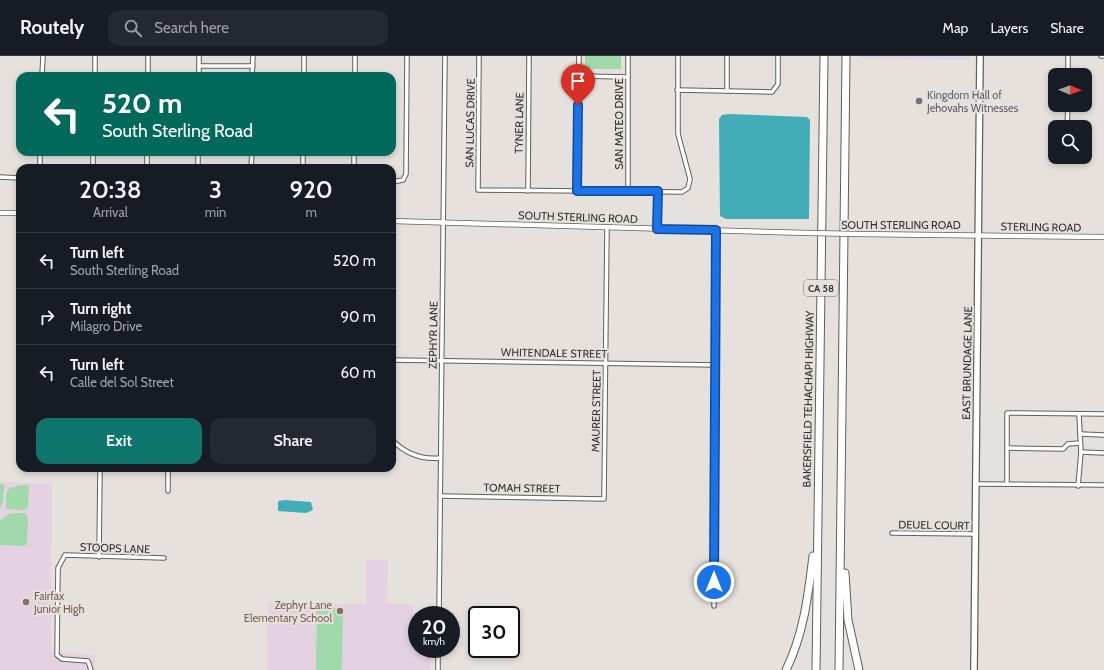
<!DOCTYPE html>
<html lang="en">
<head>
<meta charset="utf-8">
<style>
  :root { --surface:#171b24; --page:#242831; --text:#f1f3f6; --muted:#9ea1a6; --line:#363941; --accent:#0f766e }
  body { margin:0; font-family:Cabin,sans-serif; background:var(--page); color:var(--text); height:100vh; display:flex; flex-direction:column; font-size:15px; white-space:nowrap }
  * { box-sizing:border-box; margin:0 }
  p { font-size:13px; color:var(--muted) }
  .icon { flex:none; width:22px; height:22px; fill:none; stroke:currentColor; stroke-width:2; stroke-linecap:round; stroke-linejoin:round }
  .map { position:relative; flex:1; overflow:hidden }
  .panel { position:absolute; left:16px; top:108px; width:380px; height:308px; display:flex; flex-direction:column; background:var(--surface); border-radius:12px; box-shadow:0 2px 6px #0003 }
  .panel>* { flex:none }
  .top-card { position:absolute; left:16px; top:16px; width:380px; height:84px; border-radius:12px; box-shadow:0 2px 6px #0003; background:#00695c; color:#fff; overflow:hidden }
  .needle { width:26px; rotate:91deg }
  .controls { position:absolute; left:1048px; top:12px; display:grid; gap:8px }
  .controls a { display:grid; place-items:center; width:44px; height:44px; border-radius:8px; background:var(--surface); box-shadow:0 2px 6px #0003; font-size:20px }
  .speed { position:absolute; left:408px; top:550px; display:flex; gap:8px; font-size:20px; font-weight:700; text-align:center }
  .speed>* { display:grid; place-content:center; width:52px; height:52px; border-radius:50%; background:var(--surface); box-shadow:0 2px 6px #0003; line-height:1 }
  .speed small { font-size:10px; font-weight:400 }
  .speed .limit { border:2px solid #111; border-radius:6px; background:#fff; color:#111 }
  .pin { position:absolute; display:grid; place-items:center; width:34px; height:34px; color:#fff; margin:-41px -17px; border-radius:50% 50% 50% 0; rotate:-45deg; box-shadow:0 0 4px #0007 }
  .pin .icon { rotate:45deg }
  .me { position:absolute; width:44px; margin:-22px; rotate:0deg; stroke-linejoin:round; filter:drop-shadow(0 0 3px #0008) }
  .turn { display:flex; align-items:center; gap:14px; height:84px; padding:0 20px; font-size:18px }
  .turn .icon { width:52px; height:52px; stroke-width:2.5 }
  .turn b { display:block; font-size:28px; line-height:34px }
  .eta { display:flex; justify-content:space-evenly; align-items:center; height:68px; text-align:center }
  .eta b { font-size:24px; font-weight:600; line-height:28px }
  .primary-button { display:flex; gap:8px; margin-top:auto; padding:8px 20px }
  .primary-button a { flex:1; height:46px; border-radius:12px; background:var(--accent); color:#fff; font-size:16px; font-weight:600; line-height:46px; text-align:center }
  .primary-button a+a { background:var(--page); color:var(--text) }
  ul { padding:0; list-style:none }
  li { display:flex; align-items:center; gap:12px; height:56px; padding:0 20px; border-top:1px solid var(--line) }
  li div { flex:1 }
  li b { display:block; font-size:15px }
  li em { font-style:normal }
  header { display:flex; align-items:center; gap:24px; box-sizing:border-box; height:56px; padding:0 20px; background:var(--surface); border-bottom:1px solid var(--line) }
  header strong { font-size:19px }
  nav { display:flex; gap:22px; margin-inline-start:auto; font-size:14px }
  .search { width:280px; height:36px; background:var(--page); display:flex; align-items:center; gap:10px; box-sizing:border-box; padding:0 14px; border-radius:12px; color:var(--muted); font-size:15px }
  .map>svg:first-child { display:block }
</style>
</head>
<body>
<header>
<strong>Routely</strong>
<div class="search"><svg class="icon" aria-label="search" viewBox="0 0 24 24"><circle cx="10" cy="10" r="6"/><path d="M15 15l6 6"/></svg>Search here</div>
<nav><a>Map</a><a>Layers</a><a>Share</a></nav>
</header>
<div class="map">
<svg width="1104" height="614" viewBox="0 0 1104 614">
  <rect width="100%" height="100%" fill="#e6e1dc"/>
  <path fill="#e3d2e4" d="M860,0H969V4L860,2Z"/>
  <g fill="#e4d2e3">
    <path d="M0,426L52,428L51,596L95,599V614H0Z"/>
    <path d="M366,504H388L387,547L408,548L413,550V561H417V593H430V614H267L268,547L366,548Z"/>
  </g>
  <g fill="#a1daaa">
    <rect x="585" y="0" width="36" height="13"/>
    <path d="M0,428H4L3,445L0,453Z"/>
    <path d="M21,429H29L28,451L25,454L6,453V439L9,432Z"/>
    <path d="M26,457L28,462L27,488L25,490L0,489V465C7,456 16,457 26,457Z"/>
    <path d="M317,552H343L342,614H316Z"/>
  </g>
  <g fill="#43adb7">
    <path d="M729,58L807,61L810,64L809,163H726L720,160L719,63L722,59Z"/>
    <path d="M285,444L311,446L313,454L306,457L278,455V445Z"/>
  </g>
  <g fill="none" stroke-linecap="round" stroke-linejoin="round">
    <g stroke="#625e59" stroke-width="5.5">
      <g id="minor">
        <path d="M479,0L478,134L682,136L688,132L690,123L678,78V0"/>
        <path d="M1101,0H1104"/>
        <path d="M199,10H253"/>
        <path d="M1068,19V0"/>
        <path d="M42,20L43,0"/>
        <path d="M95,20V0"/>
        <path d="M148,20V0"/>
        <path d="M199,20V0"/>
        <path d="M252,20L253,0"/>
        <path d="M304,20V0"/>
        <path d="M355,20V0"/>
        <path d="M578,20L628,21"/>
        <path d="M677,34L772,36L778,28V0"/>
        <path d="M727,35V0"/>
        <path d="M1067,71L1068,49"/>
        <path d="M40,112V96"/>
        <path d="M93,112V96"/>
        <path d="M147,112V96"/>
        <path d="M198,112V96"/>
        <path d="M251,112L252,96"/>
        <path d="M303,112V96"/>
        <path d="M354,112V96"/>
        <path d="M0,121L20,122"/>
        <path d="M392,126L403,124L406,118L407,0"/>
        <path d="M528,135L529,0"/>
        <path d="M577,135L579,0"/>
        <path d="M628,135V0"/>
        <path d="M657,173L658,135"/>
        <path d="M392,304L715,309"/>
        <path d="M1080,378L1104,379"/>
        <path d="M392,384C406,398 421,404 440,402"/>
        <path d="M1007,392L1063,393L1068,388L1080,387"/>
        <path d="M1081,396L1104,397"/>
        <path d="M975,428L1104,429"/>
        <path d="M1007,428V357L1104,358"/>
        <path d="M1078,430L1081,396L1079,358"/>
        <path d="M168,435V412"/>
        <path d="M440,440L604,443L607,172"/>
        <path d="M892,477L975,478"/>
        <path d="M99,501L100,412"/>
        <path d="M714,550L716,174"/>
        <path d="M439,559L445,0"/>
        <path d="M91,614L88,605L62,603L57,599L58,512L65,499L164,502"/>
        <path d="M438,614V593"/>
      </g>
    </g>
    <g stroke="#625e59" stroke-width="6">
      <g id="tertiary">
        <path d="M0,157H20"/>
        <path d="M392,165L809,177"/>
        <path d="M857,178L1104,181"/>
      </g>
    </g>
    <g stroke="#625e59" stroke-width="8">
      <path id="secondary" d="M974,614L980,0"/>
    </g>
    <g stroke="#625e59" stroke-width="9">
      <g id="motorway">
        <path d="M845,517L848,564L859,614"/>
        <path d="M786,614C804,577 808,540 813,500"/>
        <path d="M816,614L824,0"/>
        <path d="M839,614L846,0"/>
      </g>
    </g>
    <use href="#minor" stroke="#fff" stroke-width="3.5"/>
    <use href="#tertiary" stroke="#fff" stroke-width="4.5"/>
    <use href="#secondary" stroke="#fff" stroke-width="5.5"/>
    <use href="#motorway" stroke="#fff" stroke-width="7"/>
    <g stroke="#625e59" stroke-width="6" stroke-linecap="butt">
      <path id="tertiary-bridge" d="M809,177L857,178"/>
    </g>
    <use href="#tertiary-bridge" stroke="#fff" stroke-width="4.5"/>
  </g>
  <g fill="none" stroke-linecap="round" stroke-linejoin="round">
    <g stroke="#114b97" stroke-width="10">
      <path id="route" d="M578,49L577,135H658L657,173L716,174L714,526"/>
    </g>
    <use href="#route" stroke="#1a73e8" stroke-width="7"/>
  </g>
  <circle fill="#6b7280" stroke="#e6e1dc" stroke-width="1.5" cx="919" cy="45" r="4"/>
  <g fill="#8d6e63" stroke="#e6e1dc" stroke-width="1.5">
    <circle cx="26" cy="546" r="4"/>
    <circle cx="340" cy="555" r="4"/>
  </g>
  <g text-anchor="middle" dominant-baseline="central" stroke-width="4" stroke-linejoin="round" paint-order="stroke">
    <rect fill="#e6e1dc" stroke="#6a6764" stroke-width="1" x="804" y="224" width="34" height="16" rx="3"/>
    <g font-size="10" font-weight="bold" fill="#353331">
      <text x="821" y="232">CA 58</text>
    </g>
    <g font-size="11" fill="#5b616d" stroke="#e6e1dc" text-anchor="start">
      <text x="927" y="39">Kingdom Hall of<tspan x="927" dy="13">Jehovahs Witnesses</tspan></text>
    </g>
    <g font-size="11" fill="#353331" stroke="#e6e1dc">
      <text transform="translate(470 67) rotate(-89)">SAN LUCAS DRIVE</text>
      <text transform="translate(519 67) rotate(-89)">TYNER LANE</text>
      <text transform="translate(619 68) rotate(-90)">SAN MATEO DRIVE</text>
      <text transform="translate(578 161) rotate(2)">SOUTH STERLING ROAD</text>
      <text x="901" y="169">SOUTH STERLING ROAD</text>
      <text transform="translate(1041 171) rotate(1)">STERLING ROAD</text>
      <text transform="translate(433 279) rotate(-89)">ZEPHYR LANE</text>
      <text transform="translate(554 297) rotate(1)">WHITENDALE STREET</text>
      <text transform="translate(967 307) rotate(-89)">EAST BRUNDAGE LANE</text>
      <text transform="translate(808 343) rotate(-89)">BAKERSFIELD TEHACHAPI HIGHWAY</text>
      <text transform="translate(596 355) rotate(-89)">MAURER STREET</text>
      <text transform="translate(522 432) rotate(1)">TOMAH STREET</text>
      <text transform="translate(934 469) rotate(1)">DEUEL COURT</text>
      <text transform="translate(115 492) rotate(2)">STOOPS LANE</text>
    </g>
    <g font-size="11" fill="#785e54" stroke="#e6e1dc" text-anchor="start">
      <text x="34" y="540">Fairfax<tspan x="34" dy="13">Junior High</tspan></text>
      <text x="332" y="549" text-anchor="end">Zephyr Lane<tspan x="332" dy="13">Elementary School</tspan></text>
    </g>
  </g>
</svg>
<div class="controls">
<a><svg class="needle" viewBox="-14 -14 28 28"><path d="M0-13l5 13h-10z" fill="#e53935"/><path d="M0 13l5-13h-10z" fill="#9ea1a6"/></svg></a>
<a><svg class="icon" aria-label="search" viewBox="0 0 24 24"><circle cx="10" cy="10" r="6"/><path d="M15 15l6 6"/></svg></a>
</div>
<div class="speed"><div>20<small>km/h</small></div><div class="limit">30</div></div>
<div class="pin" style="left:578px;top:49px;background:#d93025"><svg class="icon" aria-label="arrive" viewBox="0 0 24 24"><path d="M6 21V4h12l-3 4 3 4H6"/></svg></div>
<svg class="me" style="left:714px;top:526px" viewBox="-20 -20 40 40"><circle r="17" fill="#1a73e8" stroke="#fff" stroke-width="3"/><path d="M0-11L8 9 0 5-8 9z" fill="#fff"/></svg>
<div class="top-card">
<div class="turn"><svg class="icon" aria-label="left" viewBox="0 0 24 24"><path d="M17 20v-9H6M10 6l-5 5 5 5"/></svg><div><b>520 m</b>South Sterling Road</div></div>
</div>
<section class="panel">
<div class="eta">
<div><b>20:38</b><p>Arrival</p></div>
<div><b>3</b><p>min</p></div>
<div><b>920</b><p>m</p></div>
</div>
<ul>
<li><svg class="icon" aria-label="left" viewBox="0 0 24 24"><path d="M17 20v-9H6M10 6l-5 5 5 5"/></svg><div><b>Turn left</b><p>South Sterling Road</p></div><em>520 m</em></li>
<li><svg class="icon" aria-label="right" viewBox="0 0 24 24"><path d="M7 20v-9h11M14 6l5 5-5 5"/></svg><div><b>Turn right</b><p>Milagro Drive</p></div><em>90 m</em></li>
<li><svg class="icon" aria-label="left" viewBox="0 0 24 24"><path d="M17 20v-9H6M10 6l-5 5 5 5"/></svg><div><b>Turn left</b><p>Calle del Sol Street</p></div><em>60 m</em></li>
</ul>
<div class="primary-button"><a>Exit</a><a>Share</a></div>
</section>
</div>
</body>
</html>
